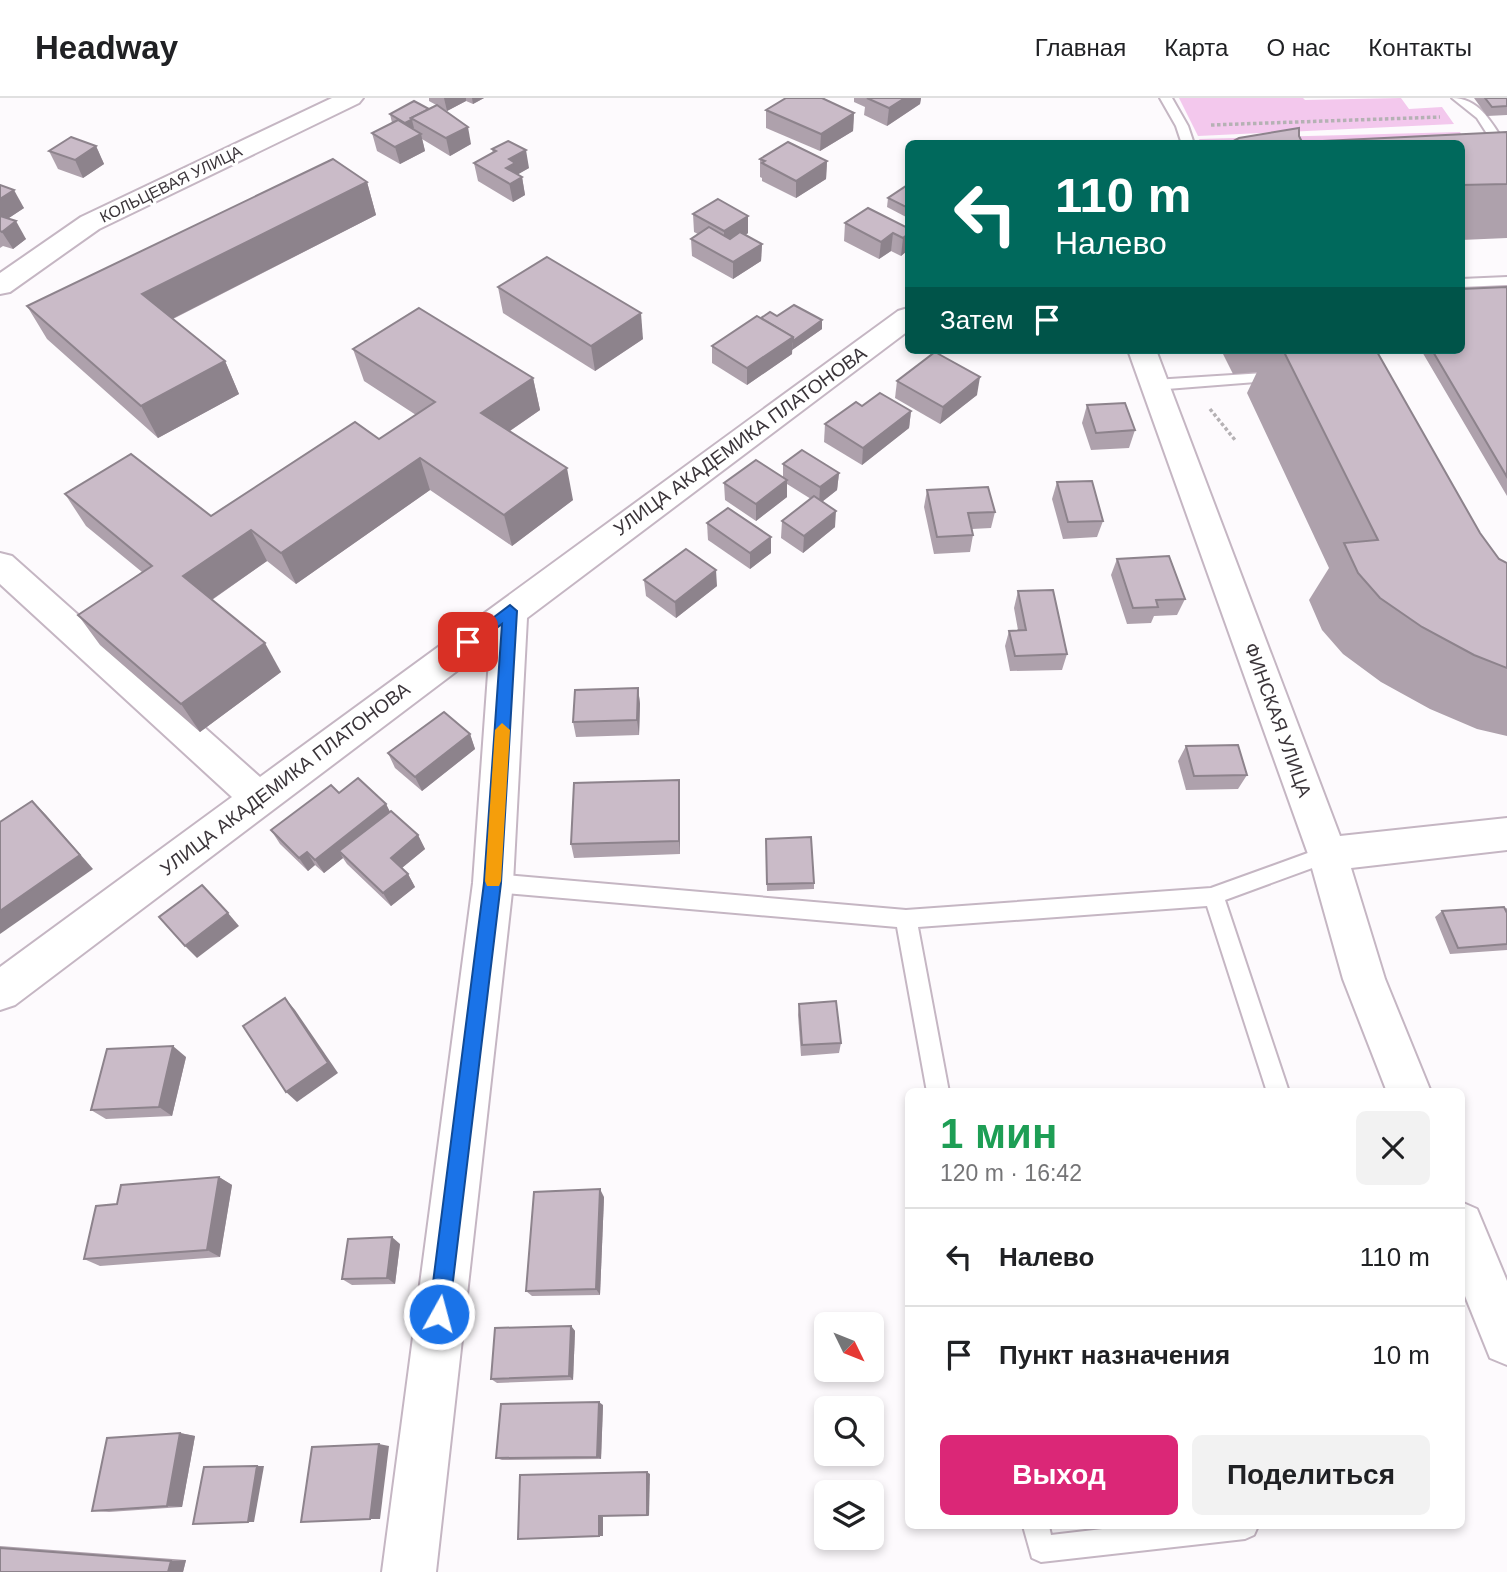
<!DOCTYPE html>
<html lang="ru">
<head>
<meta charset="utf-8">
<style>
  :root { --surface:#fff; --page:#f2f2f2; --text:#202124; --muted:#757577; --line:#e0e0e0; --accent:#db2777 }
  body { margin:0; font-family:Helvetica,sans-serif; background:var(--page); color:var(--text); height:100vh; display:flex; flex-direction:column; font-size:26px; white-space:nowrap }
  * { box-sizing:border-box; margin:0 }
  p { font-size:23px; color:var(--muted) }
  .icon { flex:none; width:38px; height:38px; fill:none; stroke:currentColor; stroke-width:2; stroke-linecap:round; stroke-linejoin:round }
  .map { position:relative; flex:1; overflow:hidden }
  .side { position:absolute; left:905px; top:990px; width:560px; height:441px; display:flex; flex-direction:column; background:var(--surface); border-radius:10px; box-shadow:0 4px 10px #0003 }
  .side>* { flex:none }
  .guide { position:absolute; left:905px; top:42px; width:560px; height:214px; border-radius:10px; box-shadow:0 4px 10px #0003; background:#00695c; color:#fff; overflow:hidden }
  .needle { width:46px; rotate:133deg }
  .tools { position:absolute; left:814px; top:1214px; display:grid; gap:14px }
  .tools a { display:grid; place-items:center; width:70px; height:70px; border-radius:10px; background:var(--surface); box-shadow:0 4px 10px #0003; font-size:35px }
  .pin { position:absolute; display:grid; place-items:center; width:60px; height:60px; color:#fff; margin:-30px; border-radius:14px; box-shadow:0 4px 10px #0006 }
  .me { position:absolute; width:77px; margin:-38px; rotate:7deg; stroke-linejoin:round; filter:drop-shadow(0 0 5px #0008) }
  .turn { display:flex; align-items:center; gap:24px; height:147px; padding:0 35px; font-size:32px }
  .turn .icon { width:91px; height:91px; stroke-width:2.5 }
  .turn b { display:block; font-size:49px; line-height:60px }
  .then { display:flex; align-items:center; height:66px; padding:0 35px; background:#0003; gap:14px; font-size:26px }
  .round { display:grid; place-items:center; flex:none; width:74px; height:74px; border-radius:10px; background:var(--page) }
  .headline { display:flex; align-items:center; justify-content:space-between; height:119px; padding:0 35px }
  h1 { font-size:42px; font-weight:700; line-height:52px; color:#1e9e55 }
  .action { display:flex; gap:14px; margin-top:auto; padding:14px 35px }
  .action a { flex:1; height:80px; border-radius:10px; background:var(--accent); color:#fff; font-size:28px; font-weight:700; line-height:80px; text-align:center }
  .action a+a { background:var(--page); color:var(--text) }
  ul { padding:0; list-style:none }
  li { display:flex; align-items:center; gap:21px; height:98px; padding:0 35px; border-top:2px solid var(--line) }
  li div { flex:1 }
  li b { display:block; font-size:26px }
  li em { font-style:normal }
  header { display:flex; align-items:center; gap:42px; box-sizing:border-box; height:98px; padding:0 35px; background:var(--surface); border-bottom:2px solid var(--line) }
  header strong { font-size:33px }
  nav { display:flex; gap:38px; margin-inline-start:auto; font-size:24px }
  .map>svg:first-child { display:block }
</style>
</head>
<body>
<header>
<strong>Headway</strong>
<nav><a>Главная</a><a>Карта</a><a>О нас</a><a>Контакты</a></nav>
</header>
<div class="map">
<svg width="1507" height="1474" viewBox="0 0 1507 1474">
  <rect width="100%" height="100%" fill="#fdfafd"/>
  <g fill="#f3c8ed">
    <path d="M1179,0H1303L1305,2L1401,0L1409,11L1442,9L1454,26L1198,38Z"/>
    <path d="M1460,34L1463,39L1212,46L1201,45L1199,41Z"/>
  </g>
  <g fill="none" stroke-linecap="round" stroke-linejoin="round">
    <g stroke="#c5b6c3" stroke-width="4">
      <g id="service">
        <path d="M1160,0H1172L1188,28L1194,46H1182L1176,28Z"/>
        <path d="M1452,0C1478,0 1490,22 1503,42L1501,45H1493L1477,20Z"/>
        <path d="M1507,179V187L1461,189V181Z"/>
        <path d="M1278,274L1285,279L1283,282L1154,292L1147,287L1154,282Z"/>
        <path d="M1327,748L1334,750L1337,756L1334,762L1225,802L1289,994H1267L1207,808L918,829L949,994H927L897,829L493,794L486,791L483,785L486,779L493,776L906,812L1211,790Z"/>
        <path d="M1023,1428H1049L1051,1437L1128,1428H1258L1254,1437L1245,1441L1041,1464L1032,1460Z"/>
      </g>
    </g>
    <g stroke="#c5b6c3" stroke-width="4">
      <g id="minor">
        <path d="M332,0H363L359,5L99,131L10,194L0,196V175L81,119Z"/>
        <path d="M908,210V233L527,520L513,785L436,1474H382L473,785L490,548L15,907L0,912V869L232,699L0,486V455L12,458L260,679L898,213Z"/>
        <path d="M1128,252H1156L1340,738L1507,720V752L1351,770L1385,881L1431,994H1387L1343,881L1308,756Z"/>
        <path d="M1461,1104L1477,1111L1507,1183V1267L1490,1260L1461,1188Z"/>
      </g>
    </g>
    <g stroke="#b5b1b4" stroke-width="3.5" stroke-dasharray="3.5 2.5" stroke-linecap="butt">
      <path d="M1211,27L1440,19"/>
      <path d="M1210,311L1235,342"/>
    </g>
    <use href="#service" fill="#fff" fill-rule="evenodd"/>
    <use href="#minor" fill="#fff" fill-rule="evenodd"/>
  </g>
  <g fill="#aea1ac">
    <path d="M429,0H484L473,6L466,3L447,13L429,3Z"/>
    <path d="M854,0H921L920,6L887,28L864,17L865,9L854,4Z"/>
    <path d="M1474,0H1507V17L1487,18Z"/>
    <path d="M414,3L471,46L450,58L422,41L425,53L400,66L377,53L372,35L392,25L390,16Z"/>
    <path d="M766,12L854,15L853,33L820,53L766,30Z"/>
    <path d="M1507,34V140L1461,142V46H1228L1299,38L1303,44Z"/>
    <path d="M96,48L104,66L83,80L58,71L49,53Z"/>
    <path d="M492,51L529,70L517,76L522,79L525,97L513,104L478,83L474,65L493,55Z"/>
    <path d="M760,61L827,63L826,81L796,100L762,83V80L760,79Z"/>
    <path d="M367,84L376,117L173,221L225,263L239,296L158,340L47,241L27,208Z"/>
    <path d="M0,87L24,110L7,121L26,141L13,151L3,148L0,150Z"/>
    <path d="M908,89V120L887,109L888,100Z"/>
    <path d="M693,116L748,118V135L746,137L762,146L761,163L733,181L692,158L691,141L698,136L694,134Z"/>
    <path d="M845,125L908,130V152L901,158L891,153L879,161L844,143Z"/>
    <path d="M498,189L643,241L595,273L503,215Z"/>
    <path d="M1507,189V398L1421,252H1461Z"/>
    <path d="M777,218L822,231L792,252V256L747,287L712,265V248L761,220Z"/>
    <path d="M353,251L533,280L540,312L510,333L573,402L512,448L430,392L296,486L267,463L212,502L281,574L200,634L100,547L78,517L142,474L86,428L65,396L211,418L379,341L416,317L364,283Z"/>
    <path d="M1221,252H1376L1480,435L1499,461L1507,465V638L1477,631L1430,611L1381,584L1343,556L1322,532L1309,502L1329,470L1247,295L1257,274L1233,276Z"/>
    <path d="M897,283L977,297L940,326L895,300Z"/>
    <path d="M1087,307L1135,332L1129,350L1091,352L1082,325Z"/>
    <path d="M862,308L911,313L909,330L862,367L824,344L825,326Z"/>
    <path d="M783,366L839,375L837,392L822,404L835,429L803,455L781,440L782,423L811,401L787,386V399L756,423L725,402L724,385L783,380Z"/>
    <path d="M1057,384L1103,423L1097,439L1063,441L1052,401Z"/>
    <path d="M927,392L995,414L991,430L972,431L973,437L970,454L934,456L924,409Z"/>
    <path d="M707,425L771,455L750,471L708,442Z"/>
    <path d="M1117,461L1185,501L1177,517L1154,518L1151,525L1127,526L1111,477Z"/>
    <path d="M644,482L717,488L676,520L646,498Z"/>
    <path d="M1018,493L1067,556L1062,572L1010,573L1005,548L1009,533L1018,532L1014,510Z"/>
    <path d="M638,590L640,606L639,637L576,639L573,624Z"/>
    <path d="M470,636L475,651L422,693L395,670L388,655Z"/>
    <path d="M1186,648L1247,677L1238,691L1186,692L1178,663Z"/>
    <path d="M339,695L386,706L390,714L418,737L425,751L402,770L408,776L415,789L391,808L347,766L343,760L324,775L315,767L308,773L280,746L271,732Z"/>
    <path d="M680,696V756L574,760L571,746Z"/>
    <path d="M766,741L814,785V791L767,793Z"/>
    <path d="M1507,810V852L1450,856L1435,819L1442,813L1505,811Z"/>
    <path d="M799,906L841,945L839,955L801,958L798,917Z"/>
    <path d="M186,959L172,1018L106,1021L91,1012Z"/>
    <path d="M219,1079L232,1087L220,1159L100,1168L84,1161L117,1106Z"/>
    <path d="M604,1099L600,1197L532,1198L526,1193Z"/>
    <path d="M400,1146L395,1186L352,1187L342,1181Z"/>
    <path d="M571,1228L575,1233L573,1282L497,1285L491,1281Z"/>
    <path d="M603,1307L601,1361L502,1362L496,1360Z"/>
    <path d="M180,1335L195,1338L182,1409L109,1414L92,1413Z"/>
    <path d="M0,1448L186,1462L183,1474H0Z"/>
  </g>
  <g fill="#8d838c">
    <path d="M444,0H466V3L447,13Z"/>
    <path d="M472,0H484L473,6Z"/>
    <path d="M905,0H921L920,6L887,28L889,10Z"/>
    <path d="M854,15L853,33L820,53L821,36Z"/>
    <path d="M412,22L414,30L407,34L405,25Z"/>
    <path d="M468,29L471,46L450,58L446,40Z"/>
    <path d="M421,36L425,53L400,66L395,49Z"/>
    <path d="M96,48L104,66L83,80L75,62Z"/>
    <path d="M526,52L529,70L517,77L522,79L525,97L513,104L506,70L509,61Z"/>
    <path d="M827,63L826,81L796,100V83Z"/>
    <path d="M367,84L376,117L158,228L142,196Z"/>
    <path d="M14,92L24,110L0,126V101Z"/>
    <path d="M748,118V135L724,151V133Z"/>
    <path d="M16,123L26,141L13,151L2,134Z"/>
    <path d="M893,135L891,153L879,161L881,144Z"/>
    <path d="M908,136V152L901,158L903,140Z"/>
    <path d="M762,146L761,163L733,181V164Z"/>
    <path d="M641,215L643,241L595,273L591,248Z"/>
    <path d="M822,222V231L792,252L793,243Z"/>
    <path d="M793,239L792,256L747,287V270Z"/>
    <path d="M225,263L239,296L158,340L141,308Z"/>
    <path d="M980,279L977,297L940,326L943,309Z"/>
    <path d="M533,280L540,312L489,347L481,315Z"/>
    <path d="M911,313L909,330L862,367L863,350Z"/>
    <path d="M420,360L430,392L296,486L281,455Z"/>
    <path d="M567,370L573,402L512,448L504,417Z"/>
    <path d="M839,375L837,392L819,406L820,389Z"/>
    <path d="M787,382V399L756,423V406Z"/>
    <path d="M836,413L835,429L803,455L804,438Z"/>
    <path d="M251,432L267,463L201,509L183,478Z"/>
    <path d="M771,439V455L750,471V455Z"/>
    <path d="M716,472L717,488L676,520L675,504Z"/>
    <path d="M265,545L281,574L200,634L181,606Z"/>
    <path d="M638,590L640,606L639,637L637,622Z"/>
    <path d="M470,636L475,651L422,693L415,679Z"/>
    <path d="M679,682L680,696V756L679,743Z"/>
    <path d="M32,703L46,717L93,771L0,836V813Z"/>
    <path d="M386,706L393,720L339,753L343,760L324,775L315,762Z"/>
    <path d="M418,737L425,751L398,773L391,760Z"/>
    <path d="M307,754L315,767L308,773L299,760Z"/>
    <path d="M408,776L415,789L391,808L383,795Z"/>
    <path d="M228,815L239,828L197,860L185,848Z"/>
    <path d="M285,900L295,912L338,975L297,1004L286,994Z"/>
    <path d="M173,948L186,959L172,1018L159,1009Z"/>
    <path d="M219,1079L232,1087L220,1159L207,1152Z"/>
    <path d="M600,1091L604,1099L600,1197L596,1191Z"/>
    <path d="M392,1139L400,1146L395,1186L387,1180Z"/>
    <path d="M571,1228L575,1233L573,1282L569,1278Z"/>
    <path d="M599,1304L603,1307L601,1361L597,1359Z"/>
    <path d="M180,1335L195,1338L182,1409L167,1408Z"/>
    <path d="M379,1346L389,1348L380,1421H370Z"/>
    <path d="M257,1368H264L254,1424H248Z"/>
    <path d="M647,1374L650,1376L649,1418L647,1417Z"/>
    <path d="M599,1418L603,1419V1438H599Z"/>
    <path d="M186,1462L183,1474H168L171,1463Z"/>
  </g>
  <g fill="#cabbc8" stroke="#8d838c" stroke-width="2">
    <path d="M786,0H822L854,15L821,36L766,12Z"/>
    <path d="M867,0H905L889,10Z"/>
    <path d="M1485,0H1507V8L1492,9Z"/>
    <path d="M414,3L429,11L411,20L413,21L405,25L390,16Z"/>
    <path d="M437,7L468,29L446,40L411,20Z"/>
    <path d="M398,22L421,36L395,49L372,35Z"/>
    <path d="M1299,30V38L1303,46H1228L1239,40Z"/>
    <path d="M1507,34V86L1461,87V46H1303V44Z"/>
    <path d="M71,39L96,48L75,62L49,53Z"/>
    <path d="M508,43L526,52L509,61L515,65L506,70L522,79L510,86L474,65L496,53L492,51Z"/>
    <path d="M788,44L827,63L796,83L762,65L765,63L760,61Z"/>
    <path d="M333,61L367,84L142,196L225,263L141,308L27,208Z"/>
    <path d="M0,87L14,92L0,101Z"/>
    <path d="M906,88L908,89V110L888,100Z"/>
    <path d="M718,101L748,118L724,133L693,116Z"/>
    <path d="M868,110L908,130V136L903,140L893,135L881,144L845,125Z"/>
    <path d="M0,118L16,123L2,134L0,133Z"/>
    <path d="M709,129L730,141L740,134L762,146L733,164L691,141Z"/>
    <path d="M547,159L641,215L591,248L498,189Z"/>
    <path d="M1507,189V379L1432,252H1461V191Z"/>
    <path d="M794,207L822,222L793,243V239L761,220L770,214L777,218Z"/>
    <path d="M419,210L533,280L481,315L567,370L504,417L420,360L281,455L251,432L183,478L265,545L181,606L78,517L152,468L65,396L131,356L211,418L355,324L379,341L435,304L353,251Z"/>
    <path d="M757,218L793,239L747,270L712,248Z"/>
    <path d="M1283,252H1376L1480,435L1499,461L1507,465V570L1474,557L1422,529L1380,500L1358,475L1344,445L1378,442Z"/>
    <path d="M935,254L980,279L943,309L897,283Z"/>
    <path d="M880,295L911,313L863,350L825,326L856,304L862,308Z"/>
    <path d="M1125,305L1135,332L1096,335L1087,307Z"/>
    <path d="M802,352L839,375L820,389L783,366Z"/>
    <path d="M756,362L787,382L756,406L724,385Z"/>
    <path d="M1092,383L1103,423L1068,424L1057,384Z"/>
    <path d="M988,389L995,414L968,415L973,437L937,439L927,392Z"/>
    <path d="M814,398L836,413L804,438L782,423Z"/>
    <path d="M728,410L771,439L750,455L707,425Z"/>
    <path d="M686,451L716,472L675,504L644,482Z"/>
    <path d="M1169,458L1185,501L1156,502L1158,509L1133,510L1117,461Z"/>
    <path d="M1053,492L1067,556L1015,558L1009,533L1026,532L1018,493Z"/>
    <path d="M638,590L637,622L573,624L575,592Z"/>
    <path d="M444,614L470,636L415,679L388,655Z"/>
    <path d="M1238,647L1247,677L1194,678L1186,648Z"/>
    <path d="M358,680L386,706L315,762L307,754L299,760L271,732L331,687L339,695Z"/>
    <path d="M679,682V743L571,746L574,685Z"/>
    <path d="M32,703L80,757L0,813V724Z"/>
    <path d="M391,713L418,737L391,760L408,776L383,795L339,753Z"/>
    <path d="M811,739L814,785L767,786L766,741Z"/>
    <path d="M202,787L228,815L185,848L159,819Z"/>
    <path d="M1504,809L1507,815V846L1458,850L1442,813Z"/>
    <path d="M285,900L328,965L286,994L243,928Z"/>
    <path d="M836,903L841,945L802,947L799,906Z"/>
    <path d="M173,948L159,1009L91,1012L107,951Z"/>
    <path d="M219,1079L207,1152L84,1161L96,1108L117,1106L121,1087Z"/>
    <path d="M600,1091L596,1191L526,1193L534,1094Z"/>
    <path d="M392,1139L387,1180L342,1181L348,1141Z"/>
    <path d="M571,1228L569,1278L491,1281L495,1230Z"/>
    <path d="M599,1304L597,1359L496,1360L501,1306Z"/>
    <path d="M180,1335L167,1408L92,1413L107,1340Z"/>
    <path d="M379,1346L370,1421L301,1424L312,1349Z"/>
    <path d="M257,1368L248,1424L193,1426L204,1369Z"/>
    <path d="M647,1374V1417L599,1418V1438L518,1441L520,1377Z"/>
    <path d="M0,1450L171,1463L168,1474H0Z"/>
  </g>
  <path fill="#1a73e8" stroke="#114b97" stroke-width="2" d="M510,507L517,513L501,785L449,1216L446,1223L439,1225L432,1223L429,1216L484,785L502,526L473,548H463L461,544Z"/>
  <path fill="#f59e0b" d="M502,625L510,632L501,783L499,788H487L485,783L495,632Z"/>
  <g text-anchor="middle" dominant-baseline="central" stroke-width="6" stroke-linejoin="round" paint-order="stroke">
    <g font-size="16" fill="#3b353a" stroke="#fff">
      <text transform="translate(171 86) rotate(-26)">КОЛЬЦЕВАЯ УЛИЦА</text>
    </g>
    <g font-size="19" fill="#3b353a" stroke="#fff">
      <text transform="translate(740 343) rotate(-36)">УЛИЦА АКАДЕМИКА ПЛАТОНОВА</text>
      <text transform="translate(1278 622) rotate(70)">ФИНСКАЯ УЛИЦА</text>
      <text transform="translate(285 681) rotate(-37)">УЛИЦА АКАДЕМИКА ПЛАТОНОВА</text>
    </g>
  </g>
</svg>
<div class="tools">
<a><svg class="needle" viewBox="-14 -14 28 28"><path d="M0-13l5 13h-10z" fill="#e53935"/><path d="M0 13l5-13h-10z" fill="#757577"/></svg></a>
<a><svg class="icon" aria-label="search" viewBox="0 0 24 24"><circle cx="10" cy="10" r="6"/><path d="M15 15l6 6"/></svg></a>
<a><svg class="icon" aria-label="layers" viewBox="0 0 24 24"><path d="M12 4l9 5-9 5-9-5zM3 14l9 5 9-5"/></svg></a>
</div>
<div class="pin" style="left:468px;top:544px;background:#d93025"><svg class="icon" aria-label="arrive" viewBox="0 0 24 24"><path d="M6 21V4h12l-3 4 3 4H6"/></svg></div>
<svg class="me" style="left:439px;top:1216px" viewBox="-20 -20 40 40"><circle r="17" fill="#1a73e8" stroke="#fff" stroke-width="3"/><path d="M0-11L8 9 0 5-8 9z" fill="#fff"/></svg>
<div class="guide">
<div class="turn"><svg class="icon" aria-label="left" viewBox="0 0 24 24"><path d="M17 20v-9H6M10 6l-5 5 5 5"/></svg><div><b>110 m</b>Налево</div></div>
<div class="then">Затем<svg class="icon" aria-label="arrive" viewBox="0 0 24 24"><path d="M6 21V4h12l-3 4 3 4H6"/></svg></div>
</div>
<section class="side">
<div class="headline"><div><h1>1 мин</h1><p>120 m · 16:42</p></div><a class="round"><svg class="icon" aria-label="close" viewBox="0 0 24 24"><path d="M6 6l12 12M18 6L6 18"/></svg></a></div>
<ul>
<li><svg class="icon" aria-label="left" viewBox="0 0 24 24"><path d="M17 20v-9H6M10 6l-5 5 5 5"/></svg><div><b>Налево</b></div><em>110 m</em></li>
<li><svg class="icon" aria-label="arrive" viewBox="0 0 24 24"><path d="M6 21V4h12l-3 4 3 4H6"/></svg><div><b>Пункт назначения</b></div><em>10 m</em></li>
</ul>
<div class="action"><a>Выход</a><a>Поделиться</a></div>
</section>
</div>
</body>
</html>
